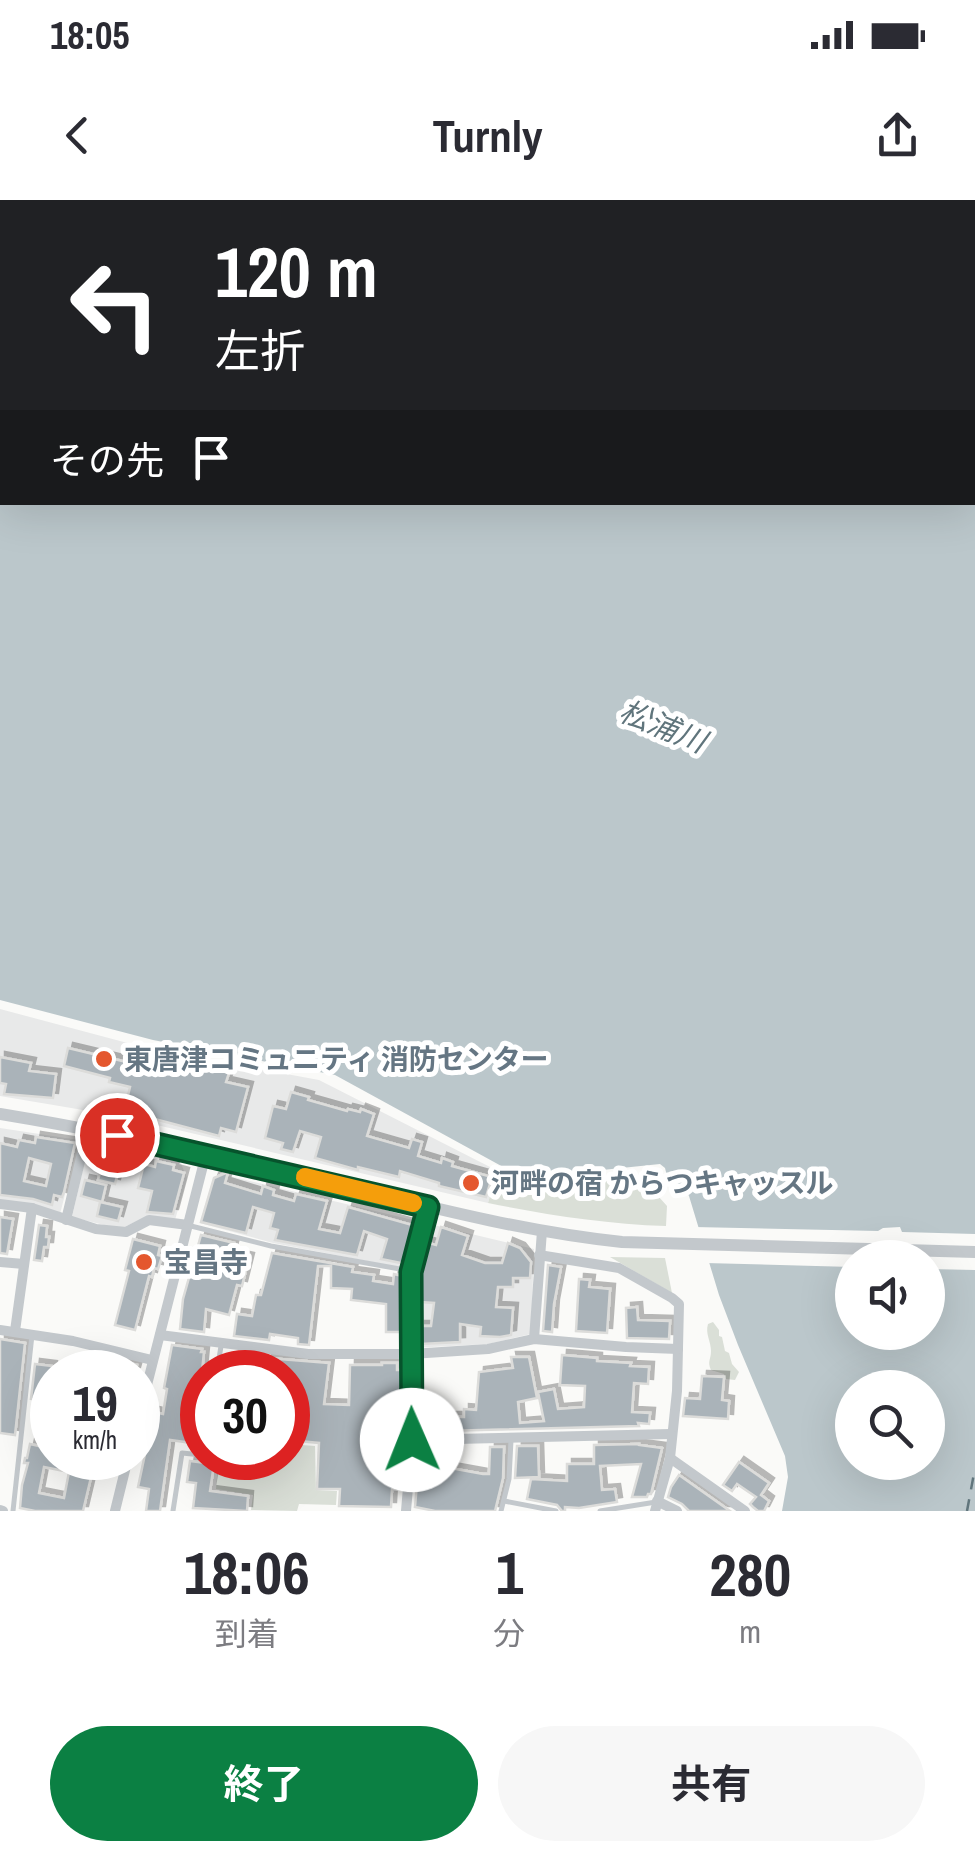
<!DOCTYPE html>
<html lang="ja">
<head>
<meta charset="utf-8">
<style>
  :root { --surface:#fff; --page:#f7f7f7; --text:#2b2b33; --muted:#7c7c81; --accent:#0b8043 }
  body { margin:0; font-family:"Archivo Narrow","Noto Sans JP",sans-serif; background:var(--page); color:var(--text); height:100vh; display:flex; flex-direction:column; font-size:38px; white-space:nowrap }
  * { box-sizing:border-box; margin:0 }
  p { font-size:32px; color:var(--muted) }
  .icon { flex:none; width:55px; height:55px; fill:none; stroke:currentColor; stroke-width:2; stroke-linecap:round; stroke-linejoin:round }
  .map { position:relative; height:1311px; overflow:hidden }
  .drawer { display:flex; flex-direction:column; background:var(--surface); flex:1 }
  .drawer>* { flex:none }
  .top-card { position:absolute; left:0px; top:0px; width:975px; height:305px; box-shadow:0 10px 40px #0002; background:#202124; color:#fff; overflow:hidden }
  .controls { position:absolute; left:835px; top:1040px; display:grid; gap:20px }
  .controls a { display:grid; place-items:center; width:110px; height:110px; border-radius:50%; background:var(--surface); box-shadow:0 10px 40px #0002; font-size:50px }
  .speed { position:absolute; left:30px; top:1150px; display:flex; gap:20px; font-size:50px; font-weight:700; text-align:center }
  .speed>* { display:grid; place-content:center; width:130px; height:130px; border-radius:50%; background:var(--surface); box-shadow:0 10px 40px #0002; line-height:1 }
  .speed small { font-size:25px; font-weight:400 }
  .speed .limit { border:15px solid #d22; background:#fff; color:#111 }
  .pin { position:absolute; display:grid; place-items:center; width:85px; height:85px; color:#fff; margin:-42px; border:5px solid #fff; border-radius:50%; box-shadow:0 2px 10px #0007 }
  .me { position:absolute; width:110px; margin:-55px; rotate:359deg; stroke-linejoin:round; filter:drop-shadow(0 0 8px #0008) }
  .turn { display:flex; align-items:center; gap:35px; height:210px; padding:0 50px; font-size:45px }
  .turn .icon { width:130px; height:130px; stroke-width:2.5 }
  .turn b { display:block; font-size:70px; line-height:85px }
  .then { display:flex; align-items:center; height:95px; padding:0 50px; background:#0003; gap:20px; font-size:38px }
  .eta { display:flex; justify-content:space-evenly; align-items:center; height:170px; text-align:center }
  .eta b { font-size:60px; font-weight:700; line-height:70px }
  .action { display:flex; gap:20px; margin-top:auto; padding:20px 50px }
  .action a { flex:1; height:115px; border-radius:60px; background:var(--accent); color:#fff; font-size:40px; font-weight:700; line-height:115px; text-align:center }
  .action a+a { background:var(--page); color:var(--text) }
  .status { display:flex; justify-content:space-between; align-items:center; height:70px; padding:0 50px; background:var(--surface); direction:ltr }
  .status svg { height:28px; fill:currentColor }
  header { display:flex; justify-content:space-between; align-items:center; height:130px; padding:0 50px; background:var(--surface); font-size:45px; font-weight:700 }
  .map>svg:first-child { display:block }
</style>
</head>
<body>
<div class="status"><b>18:05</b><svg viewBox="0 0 49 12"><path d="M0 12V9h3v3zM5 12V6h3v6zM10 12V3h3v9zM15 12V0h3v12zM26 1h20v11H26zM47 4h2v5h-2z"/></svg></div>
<header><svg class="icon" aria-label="back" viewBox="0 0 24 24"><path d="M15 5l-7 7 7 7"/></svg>Turnly<svg class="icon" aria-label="share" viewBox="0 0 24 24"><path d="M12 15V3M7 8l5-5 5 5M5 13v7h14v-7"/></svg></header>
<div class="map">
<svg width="975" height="1311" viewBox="0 0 975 1311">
  <defs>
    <filter id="shadow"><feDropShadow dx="5" dy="-5" stdDeviation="0" flood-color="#0004"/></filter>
  </defs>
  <rect width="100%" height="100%" fill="#fafaf8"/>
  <g fill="#e8e9e9">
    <path d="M0,809L150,849L319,880L492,968L495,977L488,1003L161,926L83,910L0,896Z"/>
    <path d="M0,928L79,940L60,1014L0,1000Z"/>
    <path d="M89,943L180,961L187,978L175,1020L148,1016L120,1029L72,1017Z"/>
    <path d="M221,974L534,1049L531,1134L488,1144L413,1148L414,1070L273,1043L200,1023L214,977Z"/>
  </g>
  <g fill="#dadfd7">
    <path d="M495,977L512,989L642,978L667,1006L666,1026C605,1024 547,1015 488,1003Z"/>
    <path d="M610,1057L665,1058L672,1093Z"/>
    <path d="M713,1122L719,1130V1136L722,1137L725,1151L729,1153L732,1164L739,1172L735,1180L726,1179L724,1174L711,1170C707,1161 711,1160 711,1151C711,1141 705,1134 708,1124Z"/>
    <path d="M288,1244L315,1246L316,1290L337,1291L336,1305L299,1304L297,1311L251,1310L253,1295L216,1289L218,1264L239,1266L241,1258H288Z"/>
  </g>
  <path fill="#bbc7cb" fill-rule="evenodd" d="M0,0H546L552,2H2V302H972L973,287L975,288V1311H782L788,1277L785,1256L738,1145L719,1095L689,996L684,987L667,976L665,968L660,964L525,978L516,982L511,979L505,968L335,875L153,840L0,800ZM852,1058H928V1132H852ZM852,1188H928V1262H852Z"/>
  <path fill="#fafaf8" d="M694,1027L878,1031L883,1028L900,1027L902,1032L975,1034V1070L928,1069V1058H852V1067L705,1063Z"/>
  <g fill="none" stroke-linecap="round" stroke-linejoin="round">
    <path stroke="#60757c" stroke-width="2.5" stroke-dasharray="12 10" stroke-linecap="butt" d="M967,1311L975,1268"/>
  </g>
  <g fill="#aab3b9" stroke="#dcdcda" stroke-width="2.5" fill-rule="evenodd" filter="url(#shadow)">
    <path d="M68,848L135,864L136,862L148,865L149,861L190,871L192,863L229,873L226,882L248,887L236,932L221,928L219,936L147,917L149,909L126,904L130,887L109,882L110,878L64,866Z"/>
    <path d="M0,857L31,863L29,871L56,874L53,898L4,894L6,884L0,883Z"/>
    <path d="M291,892L309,897L308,900L347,911L348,909L360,912L361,909L374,914L367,936L409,948L412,939L422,942L418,956L441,963L442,958L453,962L452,966L492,977L486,997L439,986V983L400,971L399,977L358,967V970L315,958L321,937L300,931L293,952L281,949L283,943L265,938L273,906L286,909Z"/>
    <path d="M36,937L75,943L64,992L62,997L54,995L52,1005L33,999L0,995V943L17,947L19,940L35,943ZM29,958L51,964L46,986L24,981Z"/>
    <path d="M104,957L121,960L115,984L98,980Z"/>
    <path d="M156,961L174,965L173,970L184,973L173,1014L147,1012L152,991L138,988L144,964L155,967Z"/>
    <path d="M228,972L225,983L261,994L263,986L274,990L273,995L294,1001L296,994L327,1001L319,1029L340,1033L348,1007L416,1026L406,1064L381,1059L387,1039L364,1031L357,1055L275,1040L278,1030L270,1028L274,1013L253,1007L246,1033L201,1022L214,978Z"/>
    <path d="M85,980L106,985L102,1002L81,996Z"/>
    <path d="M100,1002L122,1007L118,1021L97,1016Z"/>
    <path d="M0,1017L13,1019L7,1054L0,1053Z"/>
    <path d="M39,1025L47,1026L46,1037H49L48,1047H44L42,1061L34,1060Z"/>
    <path d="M441,1027L468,1036L462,1055L485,1063H502L508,1043L520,1048L531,1062L530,1078H513V1087H498L496,1107L513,1108L511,1135L500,1137L480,1136L481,1127L460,1124V1142L420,1144V1126H431L434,1103L420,1102L419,1067L425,1042L436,1045Z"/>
    <path d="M201,1035L234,1043L231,1054L249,1058L242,1086L237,1085L229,1115L206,1109L204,1132L180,1129L183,1099Z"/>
    <path d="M133,1039L160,1046L158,1055L162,1056L158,1069L154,1068L152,1077L149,1076L135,1130L115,1125L129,1071L125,1070Z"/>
    <path d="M272,1053L353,1067L352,1072L374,1075L373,1081L393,1084L394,1074L402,1076V1132H386V1104L351,1100L352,1089L331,1088V1066H318L309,1145L298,1144V1138L270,1134L269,1140L234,1136L237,1114L252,1116L256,1095H261Z"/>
    <path d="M548,1065L561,1067L554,1104L552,1132L543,1131Z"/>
    <path d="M579,1079L590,1080L589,1087L610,1089L607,1133L576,1131Z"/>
    <path d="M637,1107L638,1120L670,1121L669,1139L627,1138L626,1108Z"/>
    <path d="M0,1139L25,1143L15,1235L0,1233Z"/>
    <path d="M172,1145L202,1149L201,1152H204L201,1181H202V1196L198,1222L195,1221L192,1243L170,1240L160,1311H146L149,1289L138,1287L154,1212L163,1214L167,1189L164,1188Z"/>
    <path d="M94,1155L137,1165L135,1172H90Z"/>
    <path d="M562,1155L597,1158V1161L631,1163L630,1166L649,1167L648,1184L634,1183L632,1212L650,1213L649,1224L638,1223L639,1226L443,1231V1217H464V1209L476,1210L479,1172L513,1168L511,1157H529L537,1198L518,1202L520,1223L544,1221L538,1192L554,1189L558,1209L584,1207L585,1186L560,1185Z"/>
    <path d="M267,1158L329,1163L324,1204L349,1205L350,1165H382V1163H397V1170H403V1219H400V1244H403L399,1289H392L391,1307L339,1306L340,1289H317L319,1243L288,1240V1172H265Z"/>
    <path d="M35,1164L52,1166V1201L31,1199Z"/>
    <path d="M702,1176L724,1177L722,1200L729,1201L728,1219L683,1216L685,1198L700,1199Z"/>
    <path d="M30,1244L52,1249V1258H104L100,1275L92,1273L83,1311H35L20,1308L22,1285L28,1263H24L25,1258H27ZM44,1267L69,1272L64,1298L39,1293Z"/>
    <path d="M639,1244V1245L662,1248L651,1294H648L647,1297H632L641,1264L600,1266L602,1290L615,1289L617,1302L579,1308L565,1307V1311H562L557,1305L527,1299L531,1279L567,1281V1264H594V1245Z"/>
    <path d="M517,1246H538L539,1277L515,1278Z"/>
    <path d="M490,1247H504L503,1278L495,1311H435L415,1307L420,1249L452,1248L450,1268L483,1274H489Z"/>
    <path d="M190,1261L214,1264L210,1291L248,1296L247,1311L193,1308L196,1283L187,1282Z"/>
    <path d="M739,1262L769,1283L761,1295L769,1301L764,1311H758L753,1307L750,1304L756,1297L737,1284L732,1291L723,1285Z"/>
    <path d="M679,1275L730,1311H689L682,1304L668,1297L671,1287Z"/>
  </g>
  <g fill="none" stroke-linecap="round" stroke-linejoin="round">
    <g stroke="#c3c8cc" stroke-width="5">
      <path d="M191,1026L271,1046L411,1071L427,1010"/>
      <path d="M217,1172L221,1146"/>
      <path d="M504,1301L556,1311"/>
      <path d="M13,1311L32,1135"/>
      <path d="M173,1311L182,1253L202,1255"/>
      <path d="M501,1311L509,1279L511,1240"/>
      <path d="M600,1311L656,1302"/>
    </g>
    <g stroke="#c3c8cc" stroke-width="10">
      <path d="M651,0L663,2"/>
      <path d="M905,2L906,0"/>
      <path d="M972,22H975"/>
      <path d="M972,48L975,50"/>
      <path d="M972,171L975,173"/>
      <path d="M0,1004L32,1008L96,1029L126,1032L149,1020L188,1025"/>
      <path d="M66,1020L88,928"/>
      <path d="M539,1055L619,1068L672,1098L679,1104L677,1191L670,1258L655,1311"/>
      <path d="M0,1062L24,1064"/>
      <path d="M0,1130L73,1141L152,1160"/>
      <path d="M15,1131L32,1008"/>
      <path d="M160,1135L308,1154H411L488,1149L534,1139L626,1147L678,1149"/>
      <path d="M534,1139L542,1031"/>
      <path d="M138,1220L206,954"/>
      <path d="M412,1240L671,1234"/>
      <path d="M670,1258L745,1311"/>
      <path d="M657,1301L677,1311"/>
      <path d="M0,1310L3,1311"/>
      <path d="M115,1311L128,1258"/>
      <path d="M406,1311L412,1240L411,1071"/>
    </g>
    <path stroke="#c3c8cc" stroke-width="12" d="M0,914C103,931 205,953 307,977C411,1002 516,1031 622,1042L975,1052"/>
  </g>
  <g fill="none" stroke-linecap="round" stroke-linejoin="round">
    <g stroke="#07532c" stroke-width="25">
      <path id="route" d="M117,935L428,1007L411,1072L412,1240"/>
    </g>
    <use href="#route" stroke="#0b8043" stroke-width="18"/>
    <path stroke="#f59e0b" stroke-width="18" d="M305,977L413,1003"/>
  </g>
  <g fill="#e4572e" stroke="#fff" stroke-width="4">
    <circle cx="104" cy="859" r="10"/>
    <circle cx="471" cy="983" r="10"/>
    <circle cx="144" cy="1062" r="10"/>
  </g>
  <g text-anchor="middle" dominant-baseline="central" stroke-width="10" stroke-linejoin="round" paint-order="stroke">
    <g font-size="28" font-weight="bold" fill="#657683" stroke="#fff" text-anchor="start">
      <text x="124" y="859">東唐津コミュニティ 消防センター</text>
      <text x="491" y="983">河畔の宿 からつキャッスル</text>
      <text x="164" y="1062">宝昌寺</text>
    </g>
    <g font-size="30" font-style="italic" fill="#60757c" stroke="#fff">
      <text transform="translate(663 526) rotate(22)">松浦川</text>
    </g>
  </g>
</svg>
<div class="controls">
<a><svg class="icon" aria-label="sound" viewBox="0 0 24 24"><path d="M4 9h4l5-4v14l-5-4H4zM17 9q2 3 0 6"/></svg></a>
<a><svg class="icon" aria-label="search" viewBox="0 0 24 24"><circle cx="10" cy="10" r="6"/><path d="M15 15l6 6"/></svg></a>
</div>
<div class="speed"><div>19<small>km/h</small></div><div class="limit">30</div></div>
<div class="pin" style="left:117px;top:935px;background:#d93025"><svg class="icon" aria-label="arrive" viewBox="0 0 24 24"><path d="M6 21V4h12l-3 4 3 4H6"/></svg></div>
<svg class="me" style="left:412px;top:1240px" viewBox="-20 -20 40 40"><circle r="19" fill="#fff"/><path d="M0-13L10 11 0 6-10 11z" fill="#0b8043"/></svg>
<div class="top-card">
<div class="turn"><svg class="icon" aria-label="left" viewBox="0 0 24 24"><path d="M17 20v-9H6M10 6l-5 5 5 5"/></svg><div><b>120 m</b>左折</div></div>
<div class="then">その先<svg class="icon" aria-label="arrive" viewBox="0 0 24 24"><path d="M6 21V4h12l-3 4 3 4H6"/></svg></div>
</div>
</div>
<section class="drawer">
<div class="eta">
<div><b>18:06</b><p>到着</p></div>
<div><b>1</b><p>分</p></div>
<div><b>280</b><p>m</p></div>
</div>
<div class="action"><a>終了</a><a>共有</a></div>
</section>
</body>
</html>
